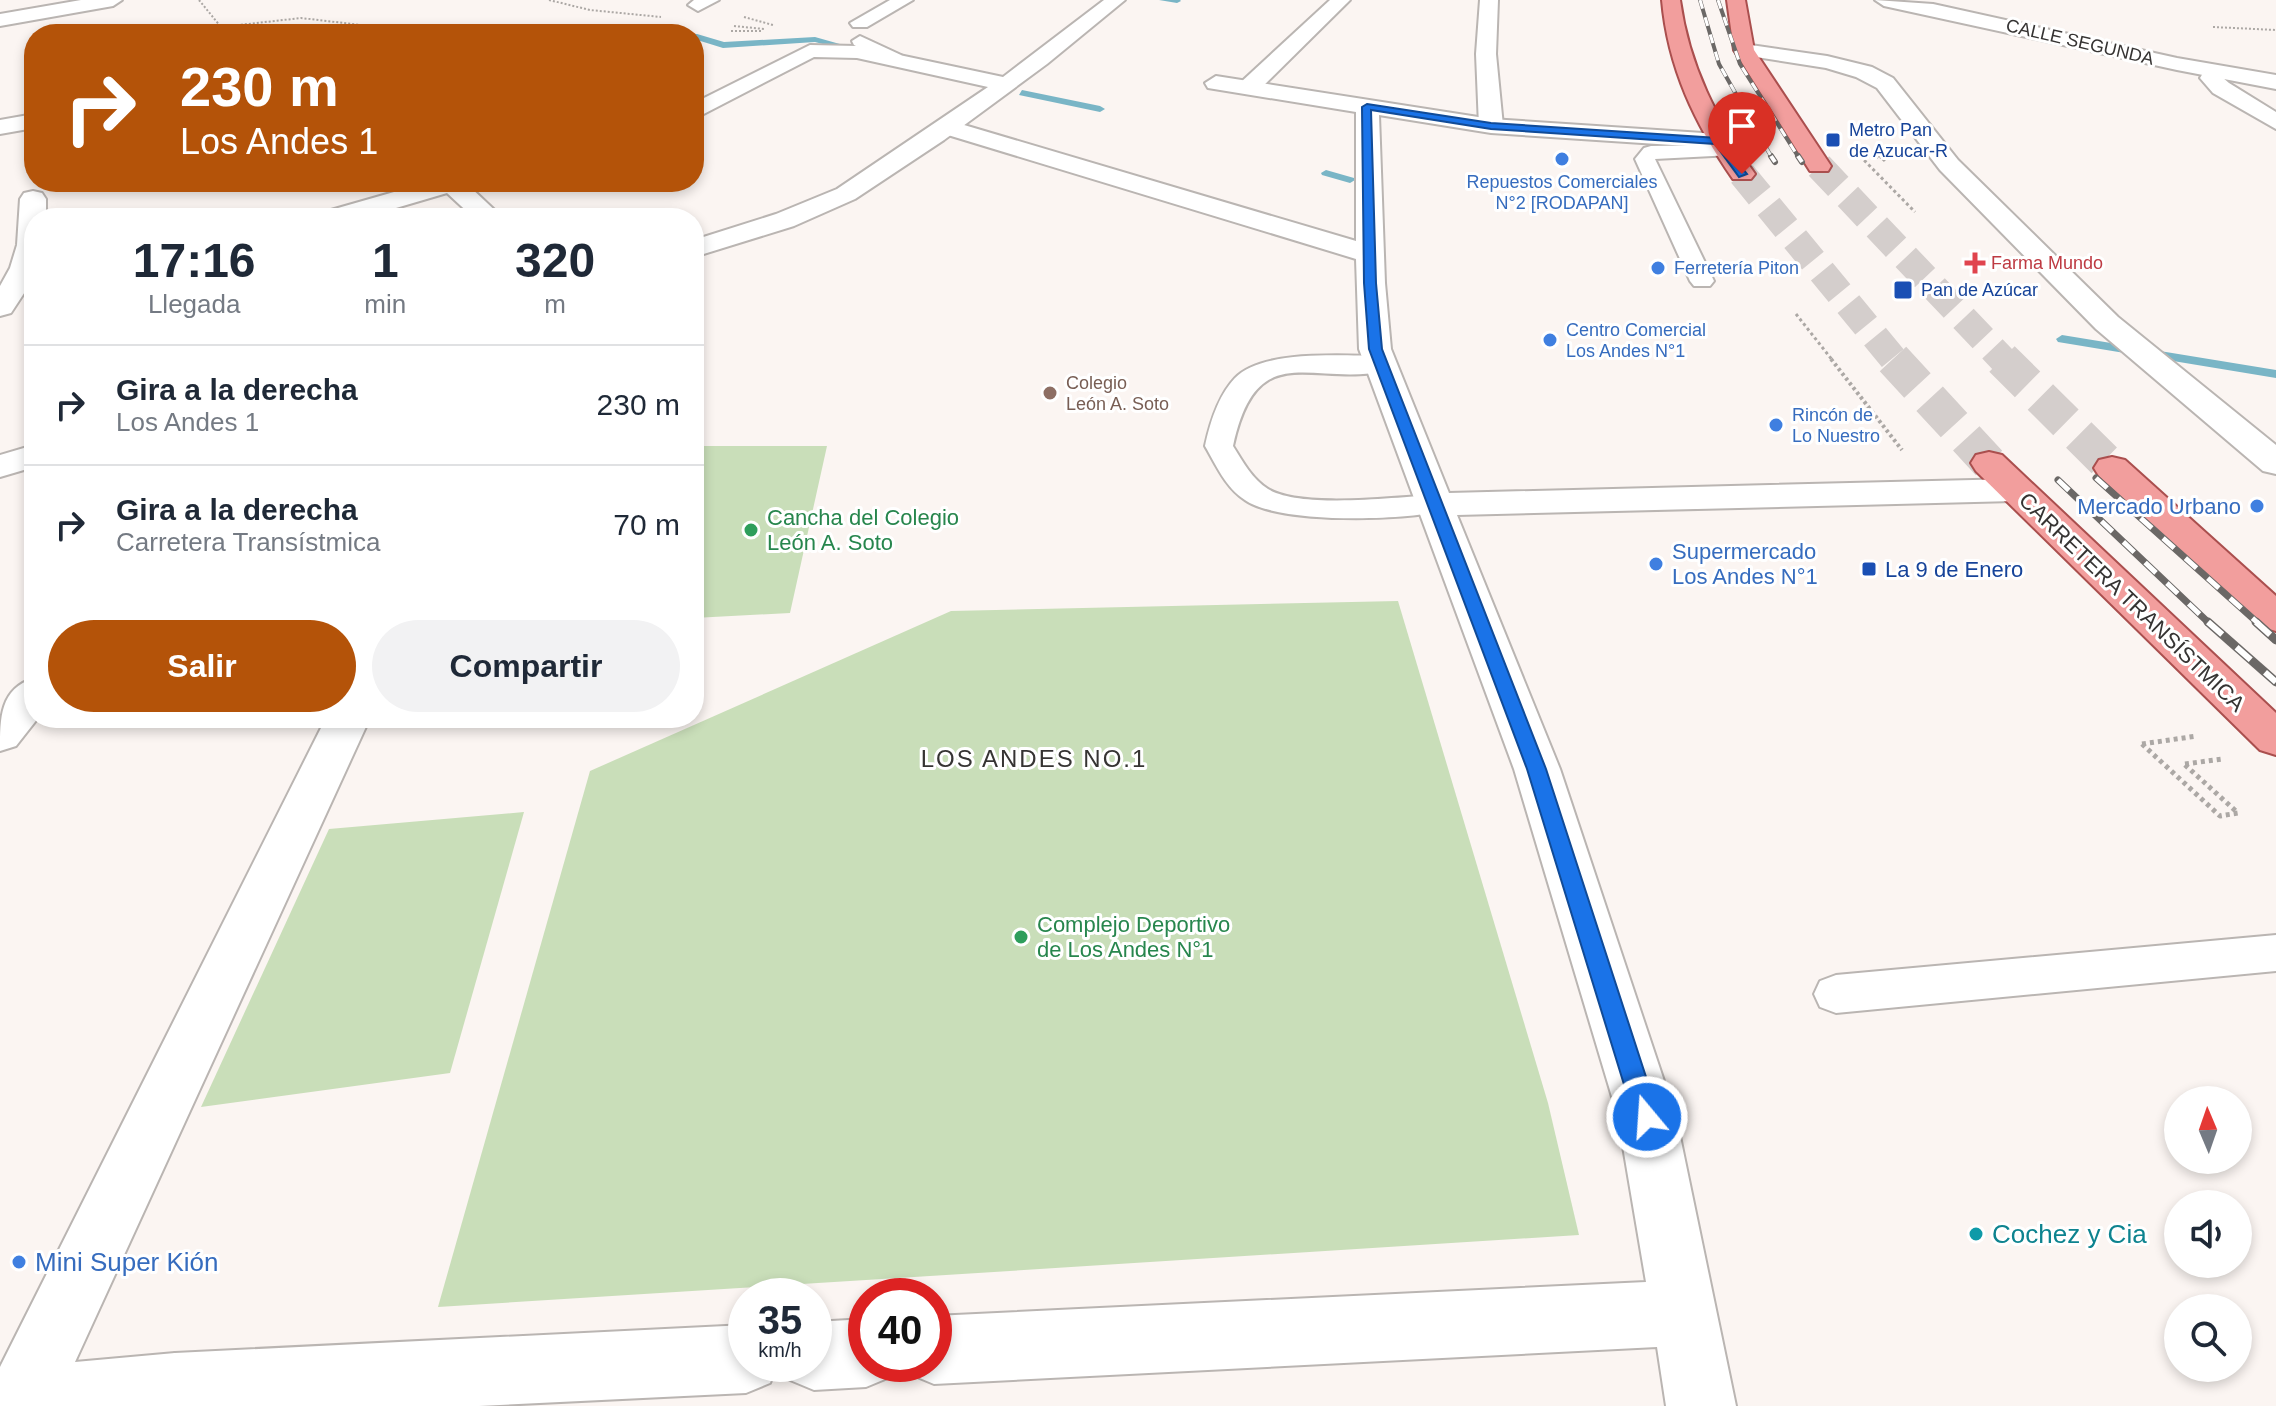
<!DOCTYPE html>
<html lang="es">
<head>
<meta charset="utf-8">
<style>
  :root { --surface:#fff; --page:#f2f2f3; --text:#1f2937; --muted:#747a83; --line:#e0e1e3; --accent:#b45309 }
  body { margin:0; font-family:Helvetica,sans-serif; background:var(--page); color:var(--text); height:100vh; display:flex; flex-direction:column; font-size:30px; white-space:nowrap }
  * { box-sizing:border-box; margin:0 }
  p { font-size:26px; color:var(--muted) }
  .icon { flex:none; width:44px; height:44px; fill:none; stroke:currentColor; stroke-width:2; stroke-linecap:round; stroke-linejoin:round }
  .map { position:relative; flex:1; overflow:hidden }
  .sheet { position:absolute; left:24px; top:208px; width:680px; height:520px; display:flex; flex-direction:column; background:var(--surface); border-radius:32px; box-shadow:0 4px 12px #0003 }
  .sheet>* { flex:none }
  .hud { position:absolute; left:24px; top:24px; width:680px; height:168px; border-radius:32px; box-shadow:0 4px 12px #0003; background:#b45309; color:#fff; overflow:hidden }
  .needle { width:52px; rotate:358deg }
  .tools { position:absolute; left:2164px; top:1086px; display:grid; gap:16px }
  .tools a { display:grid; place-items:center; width:88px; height:88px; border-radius:50%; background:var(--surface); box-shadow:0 4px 12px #0003; font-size:40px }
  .speed { position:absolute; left:728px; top:1278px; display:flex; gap:16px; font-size:40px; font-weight:700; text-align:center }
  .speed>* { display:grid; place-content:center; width:104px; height:104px; border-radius:50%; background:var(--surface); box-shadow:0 4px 12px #0003; line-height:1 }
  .speed small { font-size:20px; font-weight:400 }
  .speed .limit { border:12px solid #d22; background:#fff; color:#111 }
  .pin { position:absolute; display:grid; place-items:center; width:68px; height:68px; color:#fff; margin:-82px -34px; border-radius:50% 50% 50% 0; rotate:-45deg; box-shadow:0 0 8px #0007 }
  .pin .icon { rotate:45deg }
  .me { position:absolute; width:88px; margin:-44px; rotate:342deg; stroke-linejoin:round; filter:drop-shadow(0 0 6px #0008) }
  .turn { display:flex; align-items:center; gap:28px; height:168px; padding:0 24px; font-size:36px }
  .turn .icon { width:104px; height:104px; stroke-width:2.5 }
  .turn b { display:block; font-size:56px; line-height:68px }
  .eta { display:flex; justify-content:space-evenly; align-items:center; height:136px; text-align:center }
  .eta b { font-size:48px; font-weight:800; line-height:56px }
  .button { display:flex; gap:16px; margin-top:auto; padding:16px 24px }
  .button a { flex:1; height:92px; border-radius:48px; background:var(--accent); color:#fff; font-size:32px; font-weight:800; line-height:92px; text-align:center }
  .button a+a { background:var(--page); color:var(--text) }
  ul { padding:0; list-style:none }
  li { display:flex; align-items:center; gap:24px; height:120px; padding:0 24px; border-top:2px solid var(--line) }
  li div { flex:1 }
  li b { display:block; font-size:30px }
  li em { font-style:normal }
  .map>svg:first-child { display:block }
</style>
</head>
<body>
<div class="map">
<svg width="2276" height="1406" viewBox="0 0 2276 1406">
  <rect width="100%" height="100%" fill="#fbf5f2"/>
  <g fill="#c9deb9">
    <path d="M694,446H827L790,613L694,618Z"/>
    <path d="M1398,601L1548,1103L1579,1235L438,1307L590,771L951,611Z"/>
    <path d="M524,812L450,1073L201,1107L329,829Z"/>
  </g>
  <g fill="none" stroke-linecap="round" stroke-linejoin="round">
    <g fill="#79b5c6" fill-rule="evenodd">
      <path d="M1159,0H1180L1181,1L1177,3Z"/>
      <path d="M605,27L679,32L683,34L533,33Z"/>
      <path d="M692,34H697L724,42L815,37L868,52L864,55L815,42L723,48L694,39Z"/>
      <path d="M1022,90L1100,106L1105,109L1100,112L1019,95Z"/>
      <path d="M1326,170L1354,178L1355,180L1350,183L1322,175L1321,173Z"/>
      <path d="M2062,335L2276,370V378L2058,342L2056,339Z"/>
    </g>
    <g stroke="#d4cecc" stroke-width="28" stroke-dasharray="28 14" stroke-linecap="butt">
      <path d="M1819,166L2004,361"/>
      <path d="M1742,174L1895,361"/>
    </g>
    <g stroke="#d4cecc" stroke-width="36" stroke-dasharray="36 18" stroke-linecap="butt">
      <path d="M1893,359L1989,463"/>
      <path d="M2002,359L2112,468"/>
    </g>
    <g stroke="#bab5b2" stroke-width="4">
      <g id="service">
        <path d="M860,36L901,55L904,59L901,63H889L854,45L852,41Z"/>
        <path d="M1725,145L1735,151L1732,155L1655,159L1714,281L1710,286H1694L1690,281L1635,159L1644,148L1651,146Z"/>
        <path d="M1381,356L1390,358L1394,364L1390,370C1313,389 1257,334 1233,446C1243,462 1252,479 1268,489C1301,509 1396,497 1435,495L1446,498L1450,504L1446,510C1405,521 1279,524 1245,500C1226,488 1216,465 1205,446C1210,423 1218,396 1235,378C1263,349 1344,356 1381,356Z"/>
        <path d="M2276,935V971L1836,1013L1820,1007L1814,994L1820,981L1836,975Z"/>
      </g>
    </g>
    <g stroke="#bab5b2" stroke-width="4">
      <g id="minor">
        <path d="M81,0H122L113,6L0,26V14Z"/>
        <path d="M719,0L698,11L688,5L694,0Z"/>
        <path d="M890,0H913L867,27H853L850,23Z"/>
        <path d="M1104,0H1125L1047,64L944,140L855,199L794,226L694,257V240L776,214L837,189L988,87L857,58L814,57L694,119V103L810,45L857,46L1003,77Z"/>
        <path d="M1330,0H1350L1256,93H1240L1237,88L1240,83Z"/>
        <path d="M1480,0H1498L1496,54L1503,126L1499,131H1483L1479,126L1476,54Z"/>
        <path d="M1744,44L1827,56L1872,67L1893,78L1958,160L2118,317L2276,445V474L2263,471L2096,329L1940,170L1877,88L1856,77L1826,68L1737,54L1734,50L1737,46Z"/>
        <path d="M2214,67L2222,68L2225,73L2222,77L2229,83L2276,112V129L2213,93L2200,78L2206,68Z"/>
        <path d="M34,114V128L0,134V120Z"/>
        <path d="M429,182H470L468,185L503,218H474L447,193L362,218H320L324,212Z"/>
        <path d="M33,191L42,193L46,199V218H34V278L11,313L0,316V286L10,268L17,245L20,199L24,193Z"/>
        <path d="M34,445V467L0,477V455Z"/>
        <path d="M34,678V718H38L16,746L0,751C0,717 0,689 34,678Z"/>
        <path d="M326,718H370L75,1362L175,1353L199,1363L209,1387L201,1406H0V1367Z"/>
      </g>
    </g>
    <g stroke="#bab5b2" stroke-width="4">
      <g id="tertiary">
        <path d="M1875,0L1933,4L2177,58L2276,75V89L2177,70L1884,6Z"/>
        <path d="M1216,76L1491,119L1718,134L1726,136L1730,141L1726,146L1718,148L1491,133L1379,115L1385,283L1391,349L1449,493L2014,479L2027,482L2032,490L2027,498L2014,501L1457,515L1560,769L1676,1117L1736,1406H1666L1657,1347L934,1384L910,1374L906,1364H934V1316L1646,1282L1618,1117L1514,769L1359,349L1356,259L938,132L934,127L938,122H954L1356,241V112L1208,88L1205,83Z"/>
        <path d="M866,1319V1364H895L890,1377L866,1387L814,1390L790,1380L784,1364H814V1322Z"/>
        <path d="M746,1325V1364H778L770,1383L746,1393L479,1406H149L141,1387L151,1363L175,1353Z"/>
      </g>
    </g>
    <g stroke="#aa4f4e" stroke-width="4">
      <g id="primary">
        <path d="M1662,0H1680C1689,66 1717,120 1755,174L1751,179H1733C1695,124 1668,68 1662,0Z"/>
        <path d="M1727,0H1745L1754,50L1831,166L1828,171H1810L1734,50Z"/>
        <path d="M1989,452L2002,455L2276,713V755L2260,750L1976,471L1971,463L1976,455Z"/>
        <path d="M2112,457L2125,460L2276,596V631L2262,627L2099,476L2094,468L2099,460Z"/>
      </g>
    </g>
    <g stroke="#aca8a5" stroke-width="2" stroke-dasharray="2 2" stroke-linecap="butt">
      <path d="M199,0L221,27L232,34"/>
      <path d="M549,0L590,10L661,17"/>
      <path d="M744,17L773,25"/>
      <path d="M734,26L764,29"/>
      <path d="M221,27L301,18L361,25L612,29L662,33"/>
      <path d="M2213,27L2276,30"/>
      <path d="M731,31H761"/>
      <path d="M1858,154L1862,158"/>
      <path d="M1860,156L1882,158"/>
    </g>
    <g stroke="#aca8a5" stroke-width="3" stroke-dasharray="3 3" stroke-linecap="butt">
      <path d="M1860,156L1915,212"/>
      <path d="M1860,156H1880L1887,163"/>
      <path d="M1796,314L1833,361"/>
    </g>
    <path stroke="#aca8a5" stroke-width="4" stroke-dasharray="3 3" stroke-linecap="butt" d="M1831,359L1902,450"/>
    <g stroke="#aca8a5" stroke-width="5" stroke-dasharray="4 4" stroke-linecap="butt">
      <path d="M2142,744L2220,816L2238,813L2184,764"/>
      <path d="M2142,744L2197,736"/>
      <path d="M2185,764L2222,759"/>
    </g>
    <use href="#service" fill="#fff" fill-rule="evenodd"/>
    <use href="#minor" fill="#fff" fill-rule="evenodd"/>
    <use href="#tertiary" fill="#fff" fill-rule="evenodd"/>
    <use href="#primary" fill="#f29e9d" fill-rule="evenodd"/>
    <g stroke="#6b6866" stroke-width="4">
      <g id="rail-far3">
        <path d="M1700,0L1719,64L1772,158"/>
        <path d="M1718,0L1740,64L1799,158"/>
      </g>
    </g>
    <g stroke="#6b6866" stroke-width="6">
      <g id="rail-far2">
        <path d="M1771,156L1775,162"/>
        <path d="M1798,156L1802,162"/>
      </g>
    </g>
    <g stroke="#6b6866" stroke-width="7">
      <g id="rail-far1">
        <path d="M2096,478L2259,624"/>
        <path d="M2058,480L2210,624"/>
      </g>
    </g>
    <g stroke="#6b6866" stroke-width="9">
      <g id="rail">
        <path d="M2208,622L2276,682"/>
        <path d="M2256,622L2276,640"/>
      </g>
    </g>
    <use href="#rail-far3" stroke="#fff" stroke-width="3" stroke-dasharray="9" stroke-linecap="butt"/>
    <use href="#rail-far2" stroke="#fff" stroke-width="4" stroke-dasharray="11" stroke-linecap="butt"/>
    <use href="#rail-far1" stroke="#fff" stroke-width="5" stroke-dasharray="15" stroke-linecap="butt"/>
    <use href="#rail" stroke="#fff" stroke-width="6" stroke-dasharray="19" stroke-linecap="butt"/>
  </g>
  <path fill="#1a73e8" stroke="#114b97" stroke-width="2" d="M1367,104L1491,123L1718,138L1747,174L1739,177L1715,144L1491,129L1371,110L1376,283L1382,349L1546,769L1659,1117L1655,1125L1647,1128L1638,1125L1634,1117L1527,769L1369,349L1364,283L1362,107Z"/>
  <g fill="#1a4fb4" stroke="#fff" stroke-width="3">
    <rect x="1825" y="132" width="16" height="16" rx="4"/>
    <rect x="1893" y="280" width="20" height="20" rx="4"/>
    <rect x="1861" y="561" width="16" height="16" rx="4"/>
  </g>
  <g fill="#3f7fe0" stroke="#fff" stroke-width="3">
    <circle cx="1562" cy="159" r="8"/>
    <circle cx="1658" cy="268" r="8"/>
    <circle cx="1550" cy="340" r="8"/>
    <circle cx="1776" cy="425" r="8"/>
    <circle cx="2257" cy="506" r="8"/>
    <circle cx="1656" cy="564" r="8"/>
    <circle cx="19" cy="1262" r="8"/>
  </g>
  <path fill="#e0444e" stroke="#fff" stroke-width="3" d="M1971 251h8v8h8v8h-8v8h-8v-8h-8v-8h8z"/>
  <circle fill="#8d6e63" stroke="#fff" stroke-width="3" cx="1050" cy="393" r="8"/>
  <g fill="#2e9e5b" stroke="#fff" stroke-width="3">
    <circle cx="751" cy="530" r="8"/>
    <circle cx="1021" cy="937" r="8"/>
  </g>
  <circle fill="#0f9aa8" stroke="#fff" stroke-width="3" cx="1976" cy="1234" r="8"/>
  <g text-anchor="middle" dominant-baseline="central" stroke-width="6" stroke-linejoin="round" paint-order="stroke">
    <g font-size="18" fill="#363433" stroke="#fff">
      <text transform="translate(2080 42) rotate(13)">CALLE SEGUNDA</text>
    </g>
    <g font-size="18" fill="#164399" stroke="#fff" text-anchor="start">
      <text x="1849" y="130">Metro Pan<tspan x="1849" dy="21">de Azucar-R</tspan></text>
      <text x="1921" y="290">Pan de Azúcar</text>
    </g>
    <g font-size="18" fill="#366cbe" stroke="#fff" text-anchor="start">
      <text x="1562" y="182" text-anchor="middle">Repuestos Comerciales<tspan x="1562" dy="21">N°2 [RODAPAN]</tspan></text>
      <text x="1674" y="268">Ferretería Piton</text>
      <text x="1566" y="330">Centro Comercial<tspan x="1566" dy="21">Los Andes N°1</tspan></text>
      <text x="1792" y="415">Rincón de<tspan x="1792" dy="21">Lo Nuestro</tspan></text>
    </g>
    <g font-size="18" fill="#be3a42" stroke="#fff" text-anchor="start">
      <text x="1991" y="263">Farma Mundo</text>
    </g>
    <g font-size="18" fill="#785e54" stroke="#fff" text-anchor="start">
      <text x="1066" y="383">Colegio<tspan x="1066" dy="21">León A. Soto</tspan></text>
    </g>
    <g font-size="22" fill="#366cbe" stroke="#fff" text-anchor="end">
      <text x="2241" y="506">Mercado Urbano</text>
      <text x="1672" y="551" text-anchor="start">Supermercado<tspan x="1672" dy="25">Los Andes N°1</tspan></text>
    </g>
    <g font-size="22" fill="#27864d" stroke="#fff" text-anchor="start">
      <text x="767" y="517">Cancha del Colegio<tspan x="767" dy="25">León A. Soto</tspan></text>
      <text x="1037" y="924">Complejo Deportivo<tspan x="1037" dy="25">de Los Andes N°1</tspan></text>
    </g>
    <g font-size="22" fill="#164399" stroke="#fff" text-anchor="start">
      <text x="1885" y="569">La 9 de Enero</text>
    </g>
    <g font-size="22" fill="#363433" stroke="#fff">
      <text transform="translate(2132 602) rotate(44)">CARRETERA TRANSÍSTMICA</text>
    </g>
    <g font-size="24" letter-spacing="2" fill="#363433" stroke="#fff">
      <text x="1034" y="758">LOS ANDES NO.1</text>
    </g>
    <g font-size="26" fill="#0d838f" stroke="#fff" text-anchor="start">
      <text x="1992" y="1234">Cochez y Cia</text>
    </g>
    <g font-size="26" fill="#366cbe" stroke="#fff" text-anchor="start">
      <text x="35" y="1262">Mini Super Kión</text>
    </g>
  </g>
</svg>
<div class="tools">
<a><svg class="needle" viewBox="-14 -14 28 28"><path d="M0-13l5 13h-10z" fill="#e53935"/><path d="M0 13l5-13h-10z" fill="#747a83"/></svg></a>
<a><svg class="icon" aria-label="sound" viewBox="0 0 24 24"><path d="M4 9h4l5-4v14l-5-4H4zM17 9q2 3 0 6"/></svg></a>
<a><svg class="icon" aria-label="search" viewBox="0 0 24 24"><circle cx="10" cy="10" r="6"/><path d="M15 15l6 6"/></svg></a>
</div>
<div class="speed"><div>35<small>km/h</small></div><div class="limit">40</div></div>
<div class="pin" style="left:1742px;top:174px;background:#d93025"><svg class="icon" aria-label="arrive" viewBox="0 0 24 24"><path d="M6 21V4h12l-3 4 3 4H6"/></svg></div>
<svg class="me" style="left:1647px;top:1117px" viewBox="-20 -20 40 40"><circle r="17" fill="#1a73e8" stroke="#fff" stroke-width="3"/><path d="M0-11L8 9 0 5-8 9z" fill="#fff"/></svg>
<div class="hud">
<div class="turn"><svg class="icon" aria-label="right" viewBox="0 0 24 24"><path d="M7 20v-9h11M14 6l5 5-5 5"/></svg><div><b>230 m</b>Los Andes 1</div></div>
</div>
<section class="sheet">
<div class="eta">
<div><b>17:16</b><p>Llegada</p></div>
<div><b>1</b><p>min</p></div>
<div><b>320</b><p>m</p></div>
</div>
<ul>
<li><svg class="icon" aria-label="right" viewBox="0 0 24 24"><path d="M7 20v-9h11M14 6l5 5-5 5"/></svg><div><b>Gira a la derecha</b><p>Los Andes 1</p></div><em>230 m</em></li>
<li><svg class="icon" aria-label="right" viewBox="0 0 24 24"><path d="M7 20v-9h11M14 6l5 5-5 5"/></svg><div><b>Gira a la derecha</b><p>Carretera Transístmica</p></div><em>70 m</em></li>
</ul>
<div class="button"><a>Salir</a><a>Compartir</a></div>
</section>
</div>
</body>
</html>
